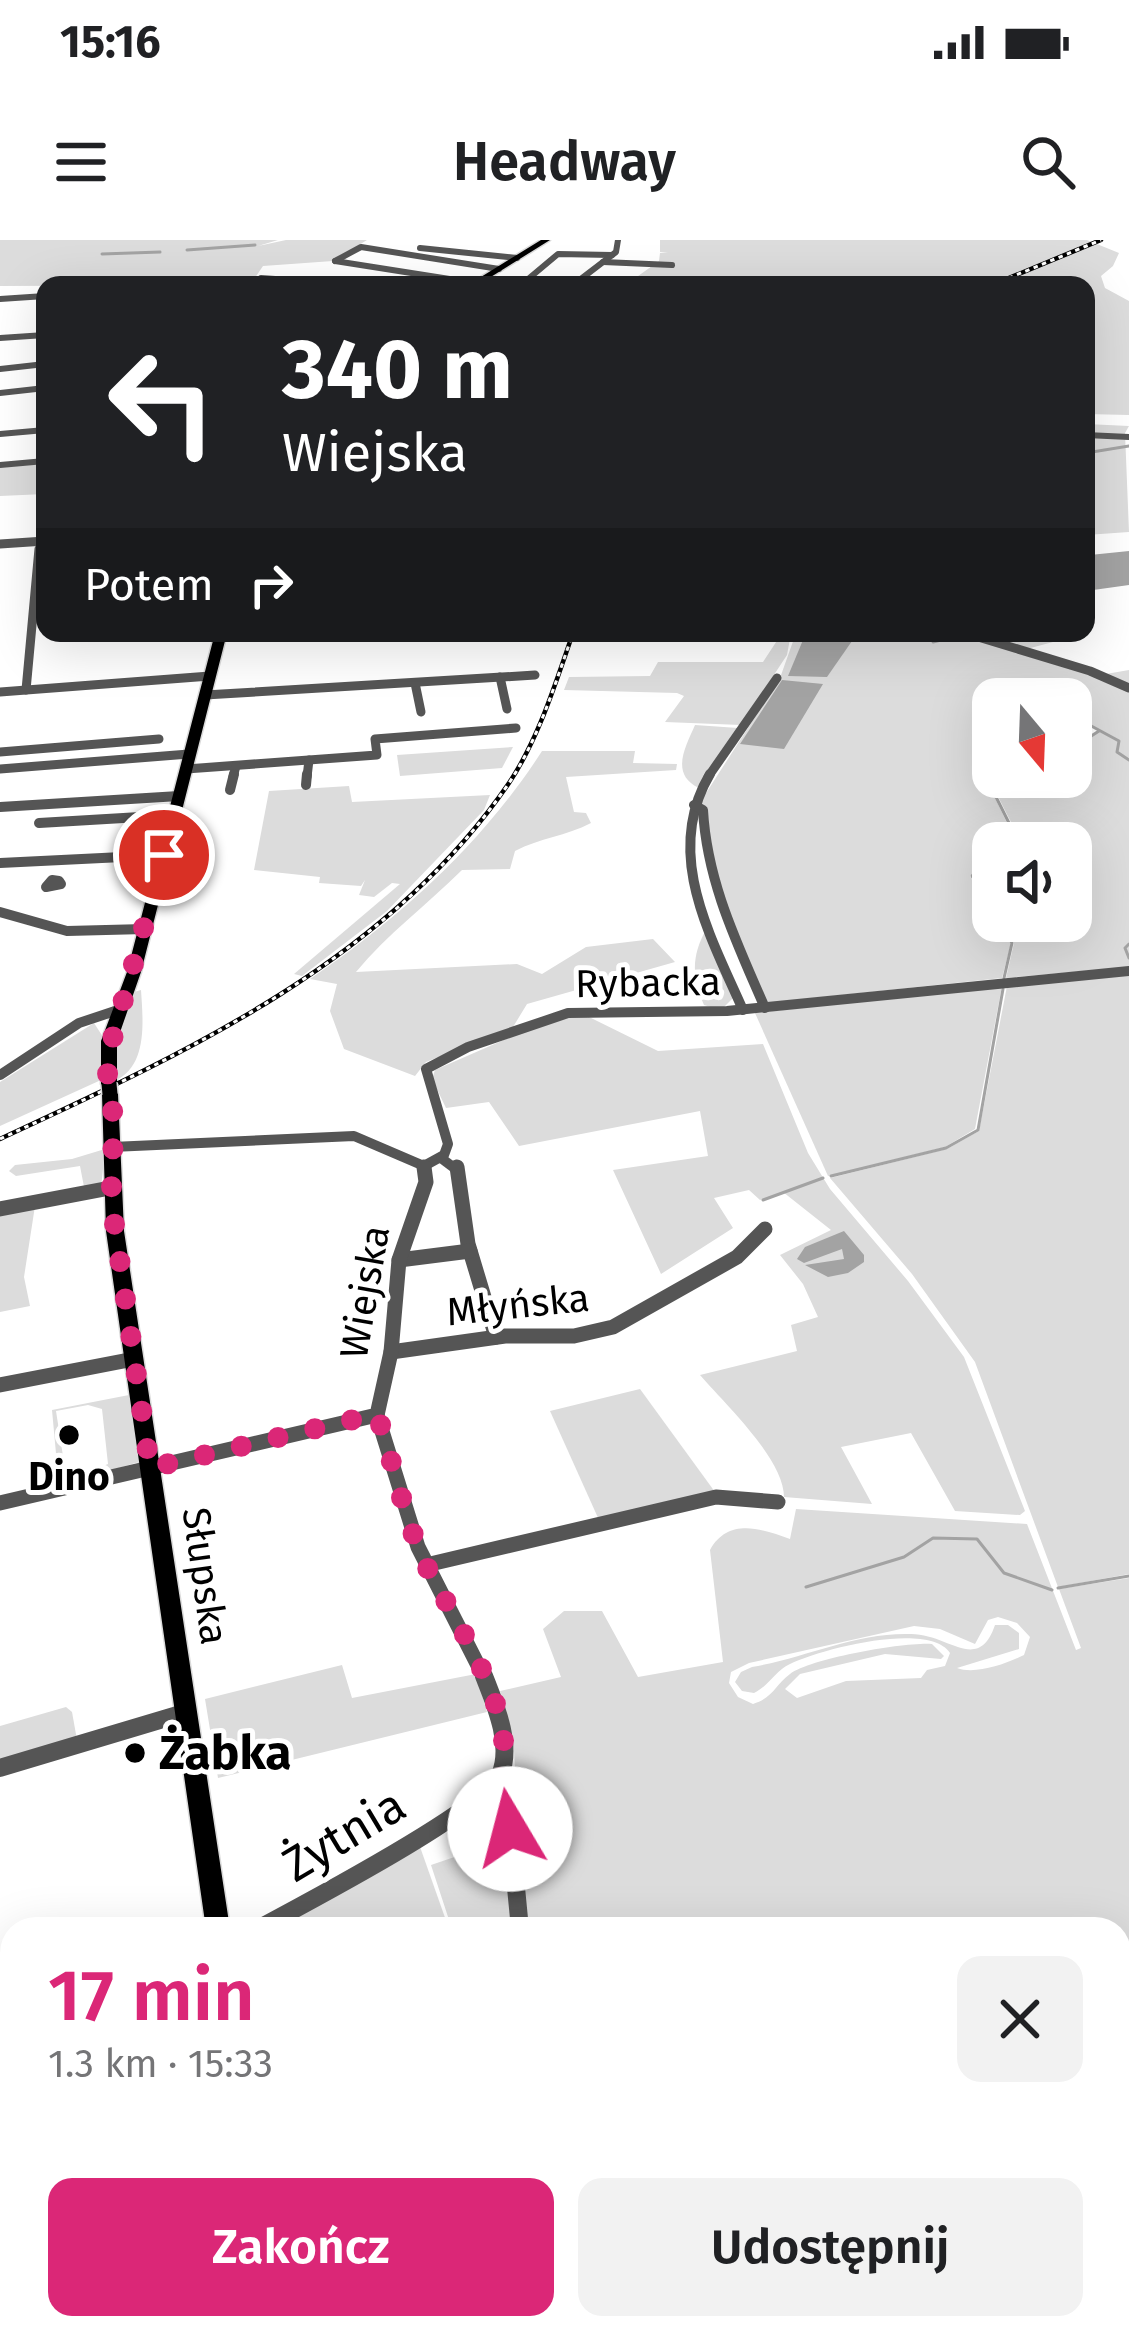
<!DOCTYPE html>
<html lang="pl">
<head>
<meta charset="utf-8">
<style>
  :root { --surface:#fff; --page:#f2f2f2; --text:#202124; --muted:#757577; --accent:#db2777 }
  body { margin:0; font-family:"Fira Sans",sans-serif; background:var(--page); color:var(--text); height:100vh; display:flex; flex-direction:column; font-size:45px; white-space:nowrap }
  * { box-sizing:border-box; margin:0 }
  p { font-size:39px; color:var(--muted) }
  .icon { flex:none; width:66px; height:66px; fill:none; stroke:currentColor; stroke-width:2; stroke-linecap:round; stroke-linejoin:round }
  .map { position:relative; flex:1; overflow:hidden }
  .sheet { position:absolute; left:0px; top:1677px; width:1131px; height:423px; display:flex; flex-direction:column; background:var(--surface); border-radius:36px 36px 0 0; box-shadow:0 12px 48px #0002 }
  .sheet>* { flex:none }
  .top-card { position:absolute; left:36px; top:36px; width:1059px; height:366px; border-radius:24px; box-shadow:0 12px 48px #0002; background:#202124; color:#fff; overflow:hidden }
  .needle { width:78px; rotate:161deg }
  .fabs { position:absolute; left:972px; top:438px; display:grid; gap:24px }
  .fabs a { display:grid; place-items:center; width:120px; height:120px; border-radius:24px; background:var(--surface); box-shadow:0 12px 48px #0002; font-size:60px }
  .pin { position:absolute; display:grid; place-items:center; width:102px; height:102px; color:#fff; margin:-51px; border:6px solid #fff; border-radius:50%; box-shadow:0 3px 12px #0007 }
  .me { position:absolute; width:132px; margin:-66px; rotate:352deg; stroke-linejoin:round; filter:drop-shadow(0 0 9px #0008) }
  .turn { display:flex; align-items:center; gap:42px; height:252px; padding:0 48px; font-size:54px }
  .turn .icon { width:156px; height:156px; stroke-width:2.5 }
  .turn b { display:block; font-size:84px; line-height:102px }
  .then { display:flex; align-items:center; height:114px; padding:0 48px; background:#0003; gap:24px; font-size:45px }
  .round { display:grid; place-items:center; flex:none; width:126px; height:126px; border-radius:24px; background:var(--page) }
  .head { display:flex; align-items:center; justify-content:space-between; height:204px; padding:0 48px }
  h1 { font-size:72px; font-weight:600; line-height:90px; color:var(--accent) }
  .action { display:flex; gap:24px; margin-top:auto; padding:24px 48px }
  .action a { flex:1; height:138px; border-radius:24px; background:var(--accent); color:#fff; font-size:48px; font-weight:600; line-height:138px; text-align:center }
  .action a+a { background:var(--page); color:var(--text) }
  .status { display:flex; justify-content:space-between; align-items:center; height:84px; padding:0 60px; background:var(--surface); direction:ltr }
  .status svg { height:33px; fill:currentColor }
  header { display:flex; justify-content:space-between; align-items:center; height:156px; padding:0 48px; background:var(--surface); font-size:54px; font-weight:600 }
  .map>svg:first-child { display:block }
</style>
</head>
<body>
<div class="status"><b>15:16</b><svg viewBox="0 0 49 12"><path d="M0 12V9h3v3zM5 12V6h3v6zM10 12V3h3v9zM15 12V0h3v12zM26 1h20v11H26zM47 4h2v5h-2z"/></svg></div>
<header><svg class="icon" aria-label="menu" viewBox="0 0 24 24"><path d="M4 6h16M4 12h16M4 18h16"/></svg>Headway<svg class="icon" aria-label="search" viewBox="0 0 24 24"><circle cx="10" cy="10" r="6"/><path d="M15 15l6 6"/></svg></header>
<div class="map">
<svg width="1129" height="2099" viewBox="0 0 1129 2099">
  <rect width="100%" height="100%" fill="#fff"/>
  <g fill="#dcdcdc" fill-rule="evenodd">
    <path d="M0,0H278L258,6L286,0H367L333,21L263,26L250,45L0,46Z"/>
    <path d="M660,0H1087L1119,13L1113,26L1101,36L1105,48L1129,61V175L1086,174V45L627,44L659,21L660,13H668L660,12Z"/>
    <path d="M1086,184L1129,186L1125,193L1129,292L1086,295Z"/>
    <path d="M45,224V254L0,256V227Z"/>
    <path d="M782,393H791L787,415L741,485L665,482L684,456L677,453L564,450L569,437L650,436L658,422H763Z"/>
    <path d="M796,393H1043L1053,402L1023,410L1106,434L1129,430V727L1006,738L1014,703L1001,681H1071V603H1001L1014,588L978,517L993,513V537H1071V510L1100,491L1071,474V459H993V511L975,517L1009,587L970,636L993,681L1011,703L1002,738L766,763L735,703L699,564L780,438Z"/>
    <path d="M695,485L738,488L699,548C670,534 685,508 695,485Z"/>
    <path d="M513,507L502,528L400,536L397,515Z"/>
    <path d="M542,511H635L633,523L677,524L676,530L566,537L574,572L586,573L591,583C566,596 540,598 515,611L510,629L462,630C427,665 387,694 356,732L517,724L542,734L586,707L653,699L675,722L527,764L513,787L426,822L415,836L344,809L330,771L337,744L310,739C400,678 483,603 542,511Z"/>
    <path d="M349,546L352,562L490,555L484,570L387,671L302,736L294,734L400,644L392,643L374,657L359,655L365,640L361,646L319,643L320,637L254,630L269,551Z"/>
    <path d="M706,690L734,757L721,770L704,765C692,738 691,716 706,690Z"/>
    <path d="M1129,733V1334L1058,1347L975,1122L912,1034L830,938L947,909L979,891L1007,746Z"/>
    <path d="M1002,746L975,889L945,907L828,936L755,773Z"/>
    <path d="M141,750C143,781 148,826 115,841L116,800L134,752Z"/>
    <path d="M585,775L658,811L763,804L808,913L830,949L908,1041L964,1117L1025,1271L1020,1275L955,1271L911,1193L841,1207L872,1264L784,1257C784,1219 725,1164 700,1135L797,1111L791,1085L818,1077L803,1044L780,1015L831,990L783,952L760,960L749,950L714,958L733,988L661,1034L613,930L708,916L700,871L519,906L489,862L446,868L432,839L435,830L545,782Z"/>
    <path d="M94,783L103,797L101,840L0,886V842Z"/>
    <path d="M105,909L101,948L85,952L80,926L16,936L9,931L15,925L72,919Z"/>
    <path d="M35,966L24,1037L30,1066L0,1072V972Z"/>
    <path d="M640,1149L715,1252L599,1280L550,1171Z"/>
    <path d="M129,1155L139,1222L108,1231L103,1226L108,1224L102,1169L88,1165L56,1171L65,1229L70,1235L91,1231V1235L59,1246L52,1170Z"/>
    <path d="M796,1269L1027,1284L1076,1410L1081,1408L1059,1349L1129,1338V2099H802L801,2088H1119V1689H524L514,1510L500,1451L561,1437L543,1389L564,1371H602L638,1437L723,1422L710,1310C728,1278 760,1288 790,1299ZM998,1377L1017,1383L1030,1397L1024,1415C1006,1424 975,1435 957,1428L1019,1409V1393L1008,1385H995C978,1434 949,1394 911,1394C856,1392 805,1418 752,1427L741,1432L735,1442L742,1451L754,1453C769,1446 775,1431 790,1424C821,1409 929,1381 950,1413L945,1426L927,1430L921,1438L846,1441L797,1458L785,1449L800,1434L885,1414L941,1419L944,1416L932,1404C905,1402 812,1418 790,1434C775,1445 773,1458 753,1464L738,1457L729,1443L731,1432L749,1423L914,1386L940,1389L975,1404L988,1380Z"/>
    <path d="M342,1425L352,1458L476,1434L487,1472L218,1538L205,1459Z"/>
    <path d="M66,1467L72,1472L77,1500L0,1522V1486Z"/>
    <path d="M493,1557L501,1558L515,1689H452L431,1625L475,1610L472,1600L486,1585L481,1564Z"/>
    <path d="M419,1604L449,1689H275Z"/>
    <path d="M37,2088H260L261,2099H4Z"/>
  </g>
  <g fill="#a3a3a3">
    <path d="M1129,311V345L1086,351L1090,315Z"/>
    <path d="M845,397L852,401L827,437L788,436L803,400Z"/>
    <path d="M782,440L823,444L784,509L740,504Z"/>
    <path d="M844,991L864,1015V1022L848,1033L828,1037L805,1025L844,1019L842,1009L804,1023L797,1019L805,1007Z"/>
  </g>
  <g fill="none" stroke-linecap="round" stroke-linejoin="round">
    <g stroke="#a3a3a3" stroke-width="3">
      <path d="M187,10L255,5"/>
      <path d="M102,14L160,12"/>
      <path d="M1086,213L1129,206"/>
      <path d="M904,393L915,395"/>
      <path d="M919,393L925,397"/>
      <path d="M933,402L961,395"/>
      <path d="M984,445L1041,459"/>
      <path d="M1071,475L1119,501L1117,512L1129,520"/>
      <path d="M1071,509L1099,491"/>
      <path d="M993,512L976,517L1011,587L999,603"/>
      <path d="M993,610L972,636L993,671"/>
      <path d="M999,681L1012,703L1004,738"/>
      <path d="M1129,704L1125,708L1129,718"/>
      <path d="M831,936L946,908L978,890L1003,749"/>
      <path d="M763,960L823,938"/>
      <path d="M806,1347L904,1317L933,1298L977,1299L1004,1333L1052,1350"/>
      <path d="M1058,1348L1129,1336"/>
    </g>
    <g stroke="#dbdbdb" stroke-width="3">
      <g id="major">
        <path d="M541,0H550L478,45H468Z"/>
        <path d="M215,393H227L141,732L117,801V844L109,849L101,844V801L127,732Z"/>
        <path d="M110,849L118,854L124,991L230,1689H206L106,991L102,854Z"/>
        <path d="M266,2088H294L296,2099H268Z"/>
      </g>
    </g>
    <g stroke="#555" stroke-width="6">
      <path d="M420,8L517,18"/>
      <path d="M335,21L361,7L499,29"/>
      <path d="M335,21L475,43"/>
      <path d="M603,22L672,25"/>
      <path d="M261,38L360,45"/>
      <path d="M531,39L575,44"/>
      <path d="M579,41L632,45"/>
      <path d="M521,45L558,14L612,15"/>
      <path d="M573,45L616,12L618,0"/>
      <path d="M0,59L45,56"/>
      <path d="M0,98L45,95"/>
      <path d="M0,129L45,124"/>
      <path d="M0,153L45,148"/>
      <path d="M0,194L45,190"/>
      <path d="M1086,195L1129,197"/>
      <path d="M0,225L45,221"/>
    </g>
    <g stroke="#555" stroke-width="9">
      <path d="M0,304L45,301"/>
      <path d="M965,393L1090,431L1129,448"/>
      <path d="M500,437L507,469"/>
      <path d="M415,443L421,472"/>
      <path d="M26,450L39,309L45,302"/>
      <path d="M0,452L210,436"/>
      <path d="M205,455L535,435"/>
      <path d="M0,512L159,499"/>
      <path d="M0,529L189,514"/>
      <path d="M186,529L377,515L375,499L516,488"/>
      <path d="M233,537L236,526"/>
      <path d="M307,537L309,520"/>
      <path d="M708,537L777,438"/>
    </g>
    <g stroke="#555" stroke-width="10">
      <path d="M710,534C663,613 710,695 743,770"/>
      <path d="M306,545L307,534"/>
      <path d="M230,550L234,534"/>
      <path d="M694,565L703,570C707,642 737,703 765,768"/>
      <path d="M0,567L179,556"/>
      <path d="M39,583L174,575"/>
      <path d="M0,623L163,615"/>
      <path d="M52,640L59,641L61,644L46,647Z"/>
      <path d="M0,672L67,691L145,689"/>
      <path d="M0,835L79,783L121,769"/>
      <path d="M112,907L354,896L424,926L444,915L448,904L426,829L468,807L568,773L727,771L1129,731"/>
      <path d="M441,918L457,930"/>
    </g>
    <g stroke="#555" stroke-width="15">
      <path d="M457,927L468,1004L496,1097"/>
      <path d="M0,969L110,948"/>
      <path d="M399,1020L470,1011"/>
      <path d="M391,1112L505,1096H574L613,1087L737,1017L765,989"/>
      <path d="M0,1145L134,1119"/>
      <path d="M377,1175L418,1307L485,1439"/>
      <path d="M0,1263L377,1175L391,1112L399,1020L426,942L424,927"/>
      <path d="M426,1325L716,1257L778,1262"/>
    </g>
    <g stroke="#555" stroke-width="18">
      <path d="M0,1528L187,1472"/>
      <path d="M498,1544L507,1554L520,1689"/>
      <path d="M258,1689C302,1665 483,1571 500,1535C513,1505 495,1464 484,1436"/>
      <path d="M0,1808L12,1803"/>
      <path d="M314,2088L315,2099"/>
      <path d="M439,2088L442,2099"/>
      <path d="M510,2099L511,2088"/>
    </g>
    <use href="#major" fill="#000" fill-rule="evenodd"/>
    <g stroke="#000" stroke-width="4.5">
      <g id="rail">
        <path d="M992,45L1101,0"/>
        <path d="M0,899C188,812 388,720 509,543C539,498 555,444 573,393"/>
      </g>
    </g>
    <use href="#rail" stroke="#fff" stroke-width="3" stroke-dasharray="4.5" stroke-linecap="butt"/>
    <g stroke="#dbdbdb" stroke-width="18" stroke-linecap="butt">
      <path id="major-bridge" d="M109,844L110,854"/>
    </g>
    <use href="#major-bridge" stroke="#000" stroke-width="15"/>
  </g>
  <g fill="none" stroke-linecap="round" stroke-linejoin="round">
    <path stroke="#db2777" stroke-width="21" stroke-dasharray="0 37.8" d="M164,615L106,822L114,881L111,960L150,1228L377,1174C394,1224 404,1280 427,1327C455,1382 525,1480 498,1544L507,1554L510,1589"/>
  </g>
  <g fill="#000" stroke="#fff" stroke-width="4.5">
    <circle cx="69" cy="1195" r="12"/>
    <circle cx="135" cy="1513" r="12"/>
  </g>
  <g text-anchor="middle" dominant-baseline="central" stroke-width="10" stroke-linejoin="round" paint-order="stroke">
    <g font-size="39" fill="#000" stroke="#fff">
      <text transform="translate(648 743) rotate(-1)">Rybacka</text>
      <text transform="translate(365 1052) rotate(-80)">Wiejska</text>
      <text transform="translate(518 1065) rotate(-6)">Młyńska</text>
      <text transform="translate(205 1336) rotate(82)">Słupska</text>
    </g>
    <g font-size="39" font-weight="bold" fill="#000" stroke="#fff">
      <text x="69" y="1237">Dino</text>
    </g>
    <g font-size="48" font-weight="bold" fill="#000" stroke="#fff" text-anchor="start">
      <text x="159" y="1513">Żabka</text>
    </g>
    <g font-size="48" fill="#000" stroke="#fff">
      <text transform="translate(344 1595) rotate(-31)">Żytnia</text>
    </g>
  </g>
</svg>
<div class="fabs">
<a><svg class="needle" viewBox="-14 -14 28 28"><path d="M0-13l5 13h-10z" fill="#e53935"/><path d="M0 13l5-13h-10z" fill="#757577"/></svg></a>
<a><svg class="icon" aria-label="sound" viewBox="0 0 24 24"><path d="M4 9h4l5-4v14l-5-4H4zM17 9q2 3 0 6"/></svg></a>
</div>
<div class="pin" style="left:164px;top:615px;background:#d93025"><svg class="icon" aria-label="arrive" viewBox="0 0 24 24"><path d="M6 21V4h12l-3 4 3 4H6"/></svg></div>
<svg class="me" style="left:510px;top:1589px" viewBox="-20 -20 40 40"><circle r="19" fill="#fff"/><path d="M0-13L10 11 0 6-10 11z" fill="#db2777"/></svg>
<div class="top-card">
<div class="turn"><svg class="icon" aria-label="left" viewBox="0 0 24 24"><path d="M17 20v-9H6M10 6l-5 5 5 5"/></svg><div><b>340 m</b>Wiejska</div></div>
<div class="then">Potem<svg class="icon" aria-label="right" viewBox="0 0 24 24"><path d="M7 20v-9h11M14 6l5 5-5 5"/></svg></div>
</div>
<section class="sheet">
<div class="head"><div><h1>17 min</h1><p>1.3 km · 15:33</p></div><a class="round"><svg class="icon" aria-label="close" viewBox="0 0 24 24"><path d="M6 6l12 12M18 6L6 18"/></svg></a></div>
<div class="action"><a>Zakończ</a><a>Udostępnij</a></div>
</section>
</div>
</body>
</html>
